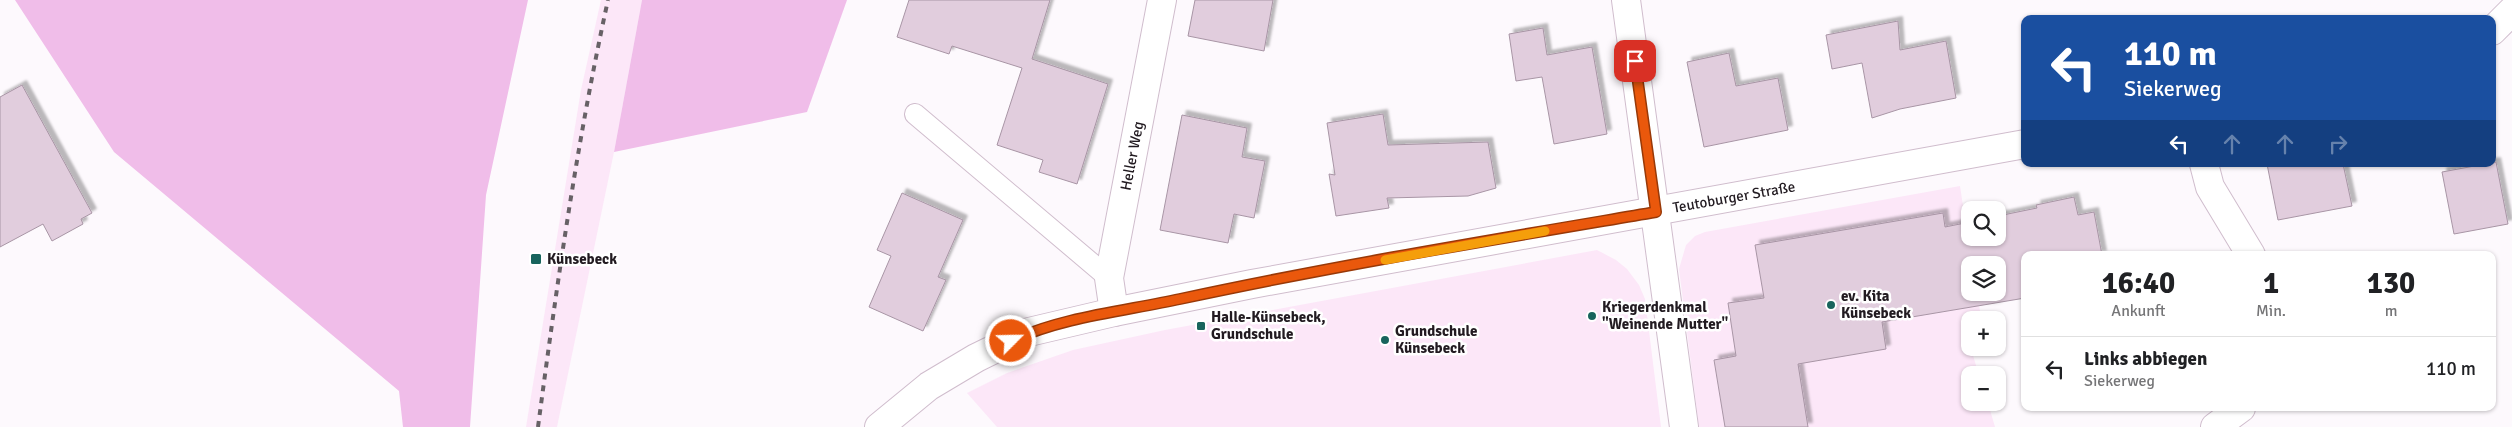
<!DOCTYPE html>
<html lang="de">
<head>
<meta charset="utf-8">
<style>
  :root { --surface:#fff; --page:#f2f2f2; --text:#202124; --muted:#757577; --line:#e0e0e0 }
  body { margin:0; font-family:Signika,sans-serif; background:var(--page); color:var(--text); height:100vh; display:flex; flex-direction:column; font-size:19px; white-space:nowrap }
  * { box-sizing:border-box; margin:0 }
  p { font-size:16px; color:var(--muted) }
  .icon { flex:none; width:28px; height:28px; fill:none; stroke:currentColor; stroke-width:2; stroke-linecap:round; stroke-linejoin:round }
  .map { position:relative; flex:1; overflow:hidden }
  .details { position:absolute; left:2021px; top:251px; width:475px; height:160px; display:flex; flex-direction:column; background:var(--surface); border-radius:10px; box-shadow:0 1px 4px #0004 }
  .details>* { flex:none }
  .top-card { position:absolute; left:2021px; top:15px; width:475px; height:152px; border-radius:10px; box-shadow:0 1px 4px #0004; background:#1a4fa0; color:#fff; overflow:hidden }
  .buttons { position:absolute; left:1961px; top:201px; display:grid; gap:10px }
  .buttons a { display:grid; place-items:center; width:45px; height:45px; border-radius:10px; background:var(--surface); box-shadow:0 1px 4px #0004; font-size:25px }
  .pin { position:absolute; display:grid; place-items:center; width:42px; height:42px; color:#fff; margin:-21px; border-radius:10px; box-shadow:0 2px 8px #0006 }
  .me { position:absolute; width:55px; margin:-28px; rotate:67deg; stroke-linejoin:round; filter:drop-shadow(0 0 4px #0008) }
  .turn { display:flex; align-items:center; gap:18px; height:105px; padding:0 20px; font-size:22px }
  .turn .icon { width:65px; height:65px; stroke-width:2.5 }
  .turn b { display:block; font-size:35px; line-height:42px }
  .lanes { display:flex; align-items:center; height:48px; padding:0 20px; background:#0003; justify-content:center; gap:25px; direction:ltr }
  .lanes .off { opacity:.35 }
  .eta { display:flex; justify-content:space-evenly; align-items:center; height:85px; text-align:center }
  .eta b { font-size:30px; font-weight:800; line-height:35px }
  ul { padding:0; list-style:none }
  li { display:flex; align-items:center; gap:15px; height:65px; padding:0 20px; border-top:1px solid var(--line) }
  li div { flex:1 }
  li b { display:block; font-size:19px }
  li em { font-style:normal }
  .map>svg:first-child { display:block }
</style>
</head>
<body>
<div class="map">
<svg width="2512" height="427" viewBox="0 0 2512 427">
  <defs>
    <filter id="shadow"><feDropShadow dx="4.5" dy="-4.5" stdDeviation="1" flood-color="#0004"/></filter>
  </defs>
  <rect width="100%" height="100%" fill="#fdf9fd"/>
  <g fill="#fce7f8">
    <path d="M601,0H642L614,152L557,427H526L581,90Z"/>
    <path d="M1960,186L1972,265H1970V292L1977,293L1981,317L1963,323L1979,375H1970V402L1988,403L1995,427H1699L1679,269L1686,245L1695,236L1705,232Z"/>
    <path d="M1597,250L1616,260L1627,269L1639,285L1645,299L1661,427H997L967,393L1007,373L1073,350L1165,330Z"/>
  </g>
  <g fill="#f0bde9">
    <path d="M15,0H528L486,195L470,427H403L399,391L114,152Z"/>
    <path d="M642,0H847L807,112L614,152Z"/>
  </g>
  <g fill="#e1cddd" stroke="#a895a5" fill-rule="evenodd" filter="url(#shadow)">
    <path d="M909,0H1050L1032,59L1108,84L1077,184L1039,172L1043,160L997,145L1022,68L952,46L949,54L897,37Z"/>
    <path d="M1195,0H1273L1264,51L1188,36Z"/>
    <path d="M1898,21L1900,50L1946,41L1956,98L1900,109L1872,118L1862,63L1832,69L1826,35Z"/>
    <path d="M1543,28L1547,55L1592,47L1607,134L1554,144L1542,77L1516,81L1509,34Z"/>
    <path d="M1729,53L1736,86L1778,78L1788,130L1704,147L1687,62Z"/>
    <path d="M22,85L92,213L81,219L83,224L52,241L43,224L0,247V97Z"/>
    <path d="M1383,114L1388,145L1488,142L1496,188L1468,196L1387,198L1389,208L1336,216L1329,174L1335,175L1327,123Z"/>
    <path d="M1182,115L1247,128L1242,157L1265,161L1254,218L1234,214L1228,243L1160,230Z"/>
    <path d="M2496,162L2508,224L2454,234L2442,172Z"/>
    <path d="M2267,164H2343L2352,206L2278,220Z"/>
    <path d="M902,193L963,220L938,277L946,280L923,331L869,307L891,256L877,250Z"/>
    <path d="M2074,197L2078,215L2094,212L2102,255H2025V298L1882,322L1886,349L1798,364L1808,427H1725L1714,360L1736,356L1728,303L1764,298L1755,245L1943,213L1945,227L1970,222V238H1998V216L2037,208L2036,205ZM1970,265H1998V292H1970Z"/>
  </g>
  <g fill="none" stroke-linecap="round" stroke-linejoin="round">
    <g stroke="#d0bdcd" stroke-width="22">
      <path id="service" d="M915,114L1109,278"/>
    </g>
    <g stroke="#d0bdcd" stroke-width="30">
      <g id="minor">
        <path d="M1626,0L1684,427"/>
        <path d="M2492,31L2512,11"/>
        <path d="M2204,164L2210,187L2251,255"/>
        <path d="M1114,312L1109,278L1162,0"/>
        <path d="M879,427L929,386L976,358L1029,332L1114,312L1252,284L2025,144"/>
        <path d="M2215,427L2241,408"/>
      </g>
    </g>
    <use href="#service" stroke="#fff" stroke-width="20"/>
    <use href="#minor" stroke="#fff" stroke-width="28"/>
    <path stroke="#676166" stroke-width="4" stroke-dasharray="6 6" stroke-linecap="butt" d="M538,427C557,284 577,141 608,0"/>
  </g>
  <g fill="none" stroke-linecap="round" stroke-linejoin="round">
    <g stroke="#983908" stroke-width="12">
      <path id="route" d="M1011,341C1062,317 1125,311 1180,299C1338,265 1497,239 1656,212L1635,61"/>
    </g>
    <use href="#route" stroke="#ea580c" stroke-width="9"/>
    <path stroke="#f59e0b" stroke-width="9" d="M1385,260L1545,231"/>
  </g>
  <g fill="#18645d" stroke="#fff" stroke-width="2">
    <rect x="530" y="253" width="12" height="12" rx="2.5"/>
    <circle cx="1831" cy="305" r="5"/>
    <circle cx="1592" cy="316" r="5"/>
    <rect x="1196" y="321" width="10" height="10" rx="2.5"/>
    <circle cx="1385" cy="340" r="5"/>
  </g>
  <g text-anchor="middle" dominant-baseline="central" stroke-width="5" stroke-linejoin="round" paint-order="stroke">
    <g font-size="15" fill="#221b21" stroke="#fff">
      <text transform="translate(1132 156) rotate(-79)">Heller Weg</text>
      <text transform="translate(1734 197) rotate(-10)">Teutoburger Straße</text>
    </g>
    <g font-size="15" font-weight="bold" fill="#221b21" stroke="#fff" text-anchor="start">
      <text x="547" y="259">Künsebeck</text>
      <text x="1841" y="296">ev. Kita<tspan x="1841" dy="17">Künsebeck</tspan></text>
      <text x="1602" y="307">Kriegerdenkmal<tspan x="1602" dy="17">"Weinende Mutter"</tspan></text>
      <text x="1211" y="317">Halle-Künsebeck,<tspan x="1211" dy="17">Grundschule</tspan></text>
      <text x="1395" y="331">Grundschule<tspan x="1395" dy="17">Künsebeck</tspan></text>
    </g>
  </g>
</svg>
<div class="buttons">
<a><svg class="icon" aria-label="search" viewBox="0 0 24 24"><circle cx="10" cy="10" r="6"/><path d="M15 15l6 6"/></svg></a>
<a><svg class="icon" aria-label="layers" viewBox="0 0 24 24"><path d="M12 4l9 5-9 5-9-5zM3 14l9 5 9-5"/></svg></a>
<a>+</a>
<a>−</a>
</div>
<div class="pin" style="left:1635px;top:61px;background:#d93025"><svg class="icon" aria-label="arrive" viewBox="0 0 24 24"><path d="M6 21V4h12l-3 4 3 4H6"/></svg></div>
<svg class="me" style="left:1011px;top:341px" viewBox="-20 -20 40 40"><circle r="17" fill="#ea580c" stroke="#fff" stroke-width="3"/><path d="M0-11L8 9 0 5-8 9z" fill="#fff"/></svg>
<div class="top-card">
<div class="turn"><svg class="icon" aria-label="left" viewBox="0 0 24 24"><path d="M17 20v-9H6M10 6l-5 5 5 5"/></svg><div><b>110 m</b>Siekerweg</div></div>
<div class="lanes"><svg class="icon" aria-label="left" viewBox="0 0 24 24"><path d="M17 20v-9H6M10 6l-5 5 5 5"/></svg><svg class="icon off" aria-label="ahead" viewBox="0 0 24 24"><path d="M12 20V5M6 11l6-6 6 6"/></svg><svg class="icon off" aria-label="ahead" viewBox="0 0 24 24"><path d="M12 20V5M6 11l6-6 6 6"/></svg><svg class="icon off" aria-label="right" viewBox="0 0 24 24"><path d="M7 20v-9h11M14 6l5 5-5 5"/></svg></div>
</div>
<section class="details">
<div class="eta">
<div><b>16:40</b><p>Ankunft</p></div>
<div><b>1</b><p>Min.</p></div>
<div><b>130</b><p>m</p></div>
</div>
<ul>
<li><svg class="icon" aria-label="left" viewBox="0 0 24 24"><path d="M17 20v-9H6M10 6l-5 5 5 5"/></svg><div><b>Links abbiegen</b><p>Siekerweg</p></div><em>110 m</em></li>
</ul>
</section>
</div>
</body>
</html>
